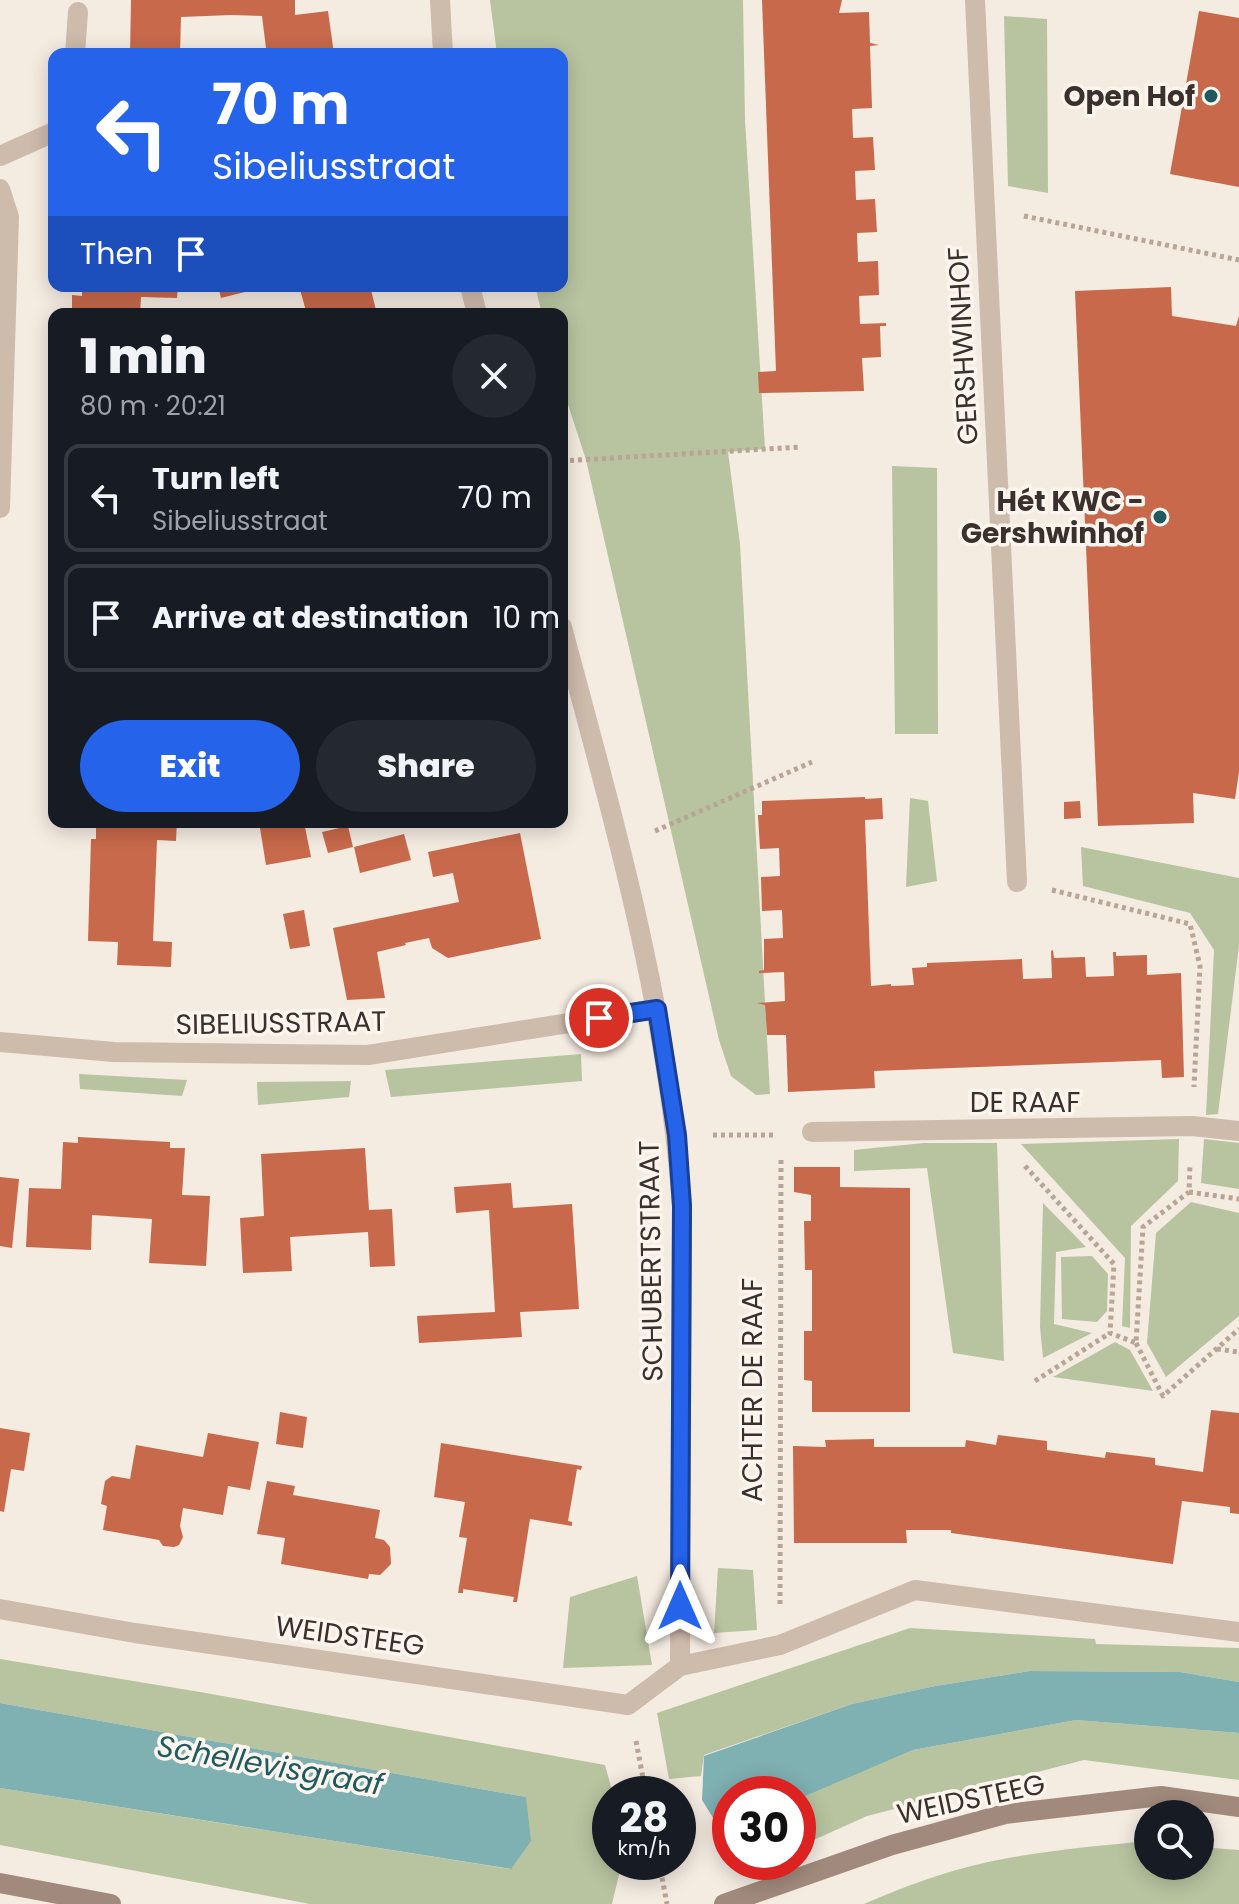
<!DOCTYPE html>
<html lang="en">
<head>
<meta charset="utf-8">
<style>
  :root { --surface:#171b24; --page:#242831; --text:#f1f3f6; --muted:#9ea1a6; --line:#363941; --accent:#2563eb }
  body { margin:0; font-family:Poppins,sans-serif; background:var(--page); color:var(--text); height:100vh; display:flex; flex-direction:column; font-size:30px; white-space:nowrap }
  * { box-sizing:border-box; margin:0 }
  p { font-size:26px; color:var(--muted) }
  .icon { flex:none; width:44px; height:44px; fill:none; stroke:currentColor; stroke-width:2; stroke-linecap:round; stroke-linejoin:round }
  .map { position:relative; flex:1; overflow:hidden }
  .side { position:absolute; left:48px; top:308px; width:520px; height:520px; display:flex; flex-direction:column; background:var(--surface); border-radius:16px; box-shadow:0 4px 20px #0003 }
  .side>* { flex:none }
  .hud { position:absolute; left:48px; top:48px; width:520px; height:244px; border-radius:16px; box-shadow:0 4px 20px #0003; background:#2563eb; color:#fff; overflow:hidden }
  .tools { position:absolute; left:1134px; top:1800px; display:grid; gap:16px }
  .tools a { display:grid; place-items:center; width:80px; height:80px; border-radius:50%; background:var(--surface); box-shadow:0 4px 20px #0003; font-size:40px }
  .speed { position:absolute; left:592px; top:1776px; display:flex; gap:16px; font-size:40px; font-weight:700; text-align:center }
  .speed>* { display:grid; place-content:center; width:104px; height:104px; border-radius:50%; background:var(--surface); box-shadow:0 4px 20px #0003; line-height:1 }
  .speed small { font-size:20px; font-weight:400 }
  .speed .limit { border:12px solid #d22; background:#fff; color:#111 }
  .pin { position:absolute; display:grid; place-items:center; width:68px; height:68px; color:#fff; margin:-34px; border:4px solid #fff; border-radius:50%; box-shadow:0 2px 8px #0007 }
  .me { position:absolute; width:88px; margin:-44px; rotate:0deg; stroke-linejoin:round; filter:drop-shadow(0 0 6px #0008) }
  .turn { display:flex; align-items:center; gap:28px; height:168px; padding:0 32px; font-size:36px }
  .turn .icon { width:104px; height:104px; stroke-width:2.5 }
  .turn b { display:block; font-size:56px; line-height:68px }
  .then { display:flex; align-items:center; height:76px; padding:0 32px; background:#0003; gap:16px; font-size:30px }
  .round { display:grid; place-items:center; flex:none; width:84px; height:84px; border-radius:42px; background:var(--page) }
  .summary { display:flex; align-items:center; justify-content:space-between; height:136px; padding:0 32px }
  h1 { font-size:48px; font-weight:800; line-height:60px }
  .primary-button { display:flex; gap:16px; margin-top:auto; padding:16px 32px }
  .primary-button a { flex:1; height:92px; border-radius:48px; background:var(--accent); color:#fff; font-size:32px; font-weight:800; line-height:92px; text-align:center }
  .primary-button a+a { background:var(--page); color:var(--text) }
  ul { padding:0; list-style:none }
  li { display:flex; align-items:center; gap:24px; height:108px; margin:0 16px 12px; padding:0 16px; border:4px solid var(--line); border-radius:16px }
  li div { flex:1 }
  li b { display:block; font-size:30px }
  li em { font-style:normal }
  .map>svg:first-child { display:block }
</style>
</head>
<body>
<div class="map">
<svg width="1239" height="1904" viewBox="0 0 1239 1904">
  <rect width="100%" height="100%" fill="#f4ebe1"/>
  <g fill="#b8c4a0">
    <path d="M490,0H743L745,120L765,449L728,452L740,544L770,1094L756,1095L731,1076L719,1040L586,460L562,386V314H542L535,286H562V54H497Z"/>
    <path d="M1004,16L1047,19L1048,193L1008,186Z"/>
    <path d="M892,466L937,468L938,734H895Z"/>
    <path d="M910,798L928,801L937,881L906,887Z"/>
    <path d="M1081,847L1239,878V946L1218,1114L1206,1115L1214,950L1190,913L1083,886Z"/>
    <path d="M581,1054L582,1081L391,1097L385,1070Z"/>
    <path d="M79,1074L187,1080L182,1096L80,1089Z"/>
    <path d="M351,1081L349,1097L258,1105L257,1082Z"/>
    <path d="M1179,1139L1178,1181L1131,1226L1130,1328L1122,1326L1125,1258L1021,1144Z"/>
    <path d="M1204,1139L1239,1143V1189L1201,1183Z"/>
    <path d="M924,1143H997L1004,1361L953,1353L927,1168L854,1171V1150Z"/>
    <path d="M1191,1202L1239,1213V1316L1166,1377L1147,1343L1156,1233Z"/>
    <path d="M1043,1203L1086,1247L1056,1252L1054,1324L1092,1333L1043,1358L1040,1327Z"/>
    <path d="M1092,1256L1108,1274L1107,1311L1097,1322L1062,1319L1061,1257Z"/>
    <path d="M1115,1342L1130,1350L1153,1391L1053,1377Z"/>
    <path d="M718,1568L753,1570L757,1630L714,1633Z"/>
    <path d="M637,1576L652,1665L563,1668L570,1597Z"/>
    <path d="M910,1628L1095,1639L1096,1644L1239,1648V1682L1180,1672L1030,1671L935,1686L852,1704L704,1755L701,1776L669,1779L657,1713Z"/>
    <path d="M0,1659L200,1692L605,1765L613,1794H610V1862H622L612,1904H310L0,1845V1788L510,1869L526,1797L0,1703Z"/>
    <path d="M1076,1720L1239,1733V1780L1084,1760L867,1816L798,1847V1799L812,1792L913,1750Z"/>
    <path d="M1148,1841V1866H1200V1847L1239,1850V1904H864C903,1887 946,1871 988,1862C1040,1851 1095,1846 1148,1841Z"/>
  </g>
  <g fill="#7fb0b2">
    <path d="M1030,1671L1180,1672L1239,1682V1733L1076,1720L913,1750L798,1799V1794H730V1835L725,1837L702,1800L704,1756L852,1704L935,1686Z"/>
    <path d="M0,1703L526,1797L531,1841L511,1869L0,1788Z"/>
  </g>
  <g fill="#c8694b">
    <path d="M131,0H295V15L328,11L334,54H237L266,48L262,16L231,15L181,17L180,54H130Z"/>
    <path d="M762,0H842L839,13L869,12L870,43L879,45L870,46L872,108L852,109L853,138L873,137L875,170L855,171L856,200L875,199L877,232L857,233L858,262L878,261L879,295L859,296L860,324L886,323V326H880L881,357L862,358L864,391L759,393L758,372L776,371Z"/>
    <path d="M1199,11L1239,18V187L1170,174Z"/>
    <path d="M82,286H178L177,298L141,297L140,314H72V295L82,296Z"/>
    <path d="M218,286H265V287L221,298Z"/>
    <path d="M299,286H370L377,314H300L306,311Z"/>
    <path d="M1171,287L1172,316L1236,326L1239,316V772L1235,799L1193,793L1194,823L1098,826L1075,291Z"/>
    <path d="M865,797V799L882,798L883,819L865,820L871,986L891,984V986L914,985L912,968L927,967V963L1022,959L1023,979L1052,978L1051,951L1053,950L1054,958L1085,957L1086,977L1114,976L1113,952H1116V956L1147,955V975L1181,973L1184,1077L1162,1078L1161,1060L874,1071L875,1088L788,1092L786,1035H767L765,1005L757,1003L785,1001L784,972L759,973V971L764,970V939L783,938L782,910L762,911L761,877L780,876L779,848L760,849L758,815H762V801Z"/>
    <path d="M1080,801L1081,818L1064,819V802Z"/>
    <path d="M96,822H177L176,841L157,840L153,941L172,942L171,967L117,965L118,942L88,941L91,839H96Z"/>
    <path d="M259,822H304L311,857L266,865Z"/>
    <path d="M348,826L353,847L328,853L322,832Z"/>
    <path d="M520,833L541,939L448,958L432,948L429,938L405,943L406,945L377,952L385,998L347,1000L333,928L459,902L453,873L433,877L428,852Z"/>
    <path d="M404,834L411,860L360,873L354,847Z"/>
    <path d="M304,910L310,946L290,949L283,914Z"/>
    <path d="M78,1137L170,1142V1148H185L182,1195L210,1196L206,1266L149,1263L152,1219L92,1215L91,1250L26,1247L29,1188L61,1189L63,1142L78,1143Z"/>
    <path d="M365,1148L369,1210L392,1209L395,1266L370,1267L368,1232L290,1237L292,1271L243,1273L240,1218L264,1216L261,1154Z"/>
    <path d="M794,1167H840V1187L910,1188V1412H812V1381L804,1380V1331H812V1270H805L804,1221H811V1195L794,1192Z"/>
    <path d="M0,1177L19,1179L12,1248L0,1246Z"/>
    <path d="M511,1183L513,1208L572,1204L579,1309L520,1312L522,1337L419,1343L417,1316L495,1312L489,1210L456,1213L454,1187Z"/>
    <path d="M1211,1410L1239,1413V1514L1230,1513V1507L1182,1501L1173,1564L951,1533V1530H906L907,1543H794L793,1446L826,1447L825,1440L874,1439V1447H965L966,1440L996,1445L998,1435L1047,1441V1450L1105,1458L1106,1452L1155,1458V1465L1203,1472Z"/>
    <path d="M280,1412L307,1417L303,1448L276,1444Z"/>
    <path d="M0,1428L30,1433L24,1471L11,1469L4,1512L0,1511Z"/>
    <path d="M208,1433L259,1442L250,1490L228,1486L223,1515L183,1508L180,1526L183,1537L179,1545L174,1547L163,1546L159,1540L103,1530L107,1506L101,1504L105,1481L112,1476L130,1479L136,1445L203,1457Z"/>
    <path d="M441,1443L582,1466L581,1470L577,1469L568,1521L572,1522V1526L530,1519L517,1602H513L514,1597L463,1589V1593H458L467,1538L459,1537L465,1502L434,1497Z"/>
    <path d="M267,1481L295,1486L293,1495L380,1510L375,1538L384,1540L390,1547L391,1564L380,1575L369,1574L368,1579L281,1564L285,1538L257,1534Z"/>
  </g>
  <g fill="none" stroke-linecap="round" stroke-linejoin="round">
    <g stroke="#b9a596" stroke-width="5" stroke-dasharray="4 4" stroke-linecap="butt">
      <path d="M1024,216L1239,260"/>
      <path d="M562,461L801,447"/>
      <path d="M655,831L812,762"/>
      <path d="M1052,890L1190,924L1200,966L1194,1087"/>
      <path d="M713,1135H775"/>
      <path d="M1025,1166L1114,1264L1110,1333L1136,1343L1143,1227L1189,1192L1190,1165"/>
      <path d="M1189,1192L1239,1199"/>
      <path d="M1136,1343L1163,1396L1239,1329"/>
      <path d="M1217,1349L1239,1352"/>
      <path d="M1035,1381L1110,1333"/>
      <path d="M780,1604L781,1158"/>
      <path d="M636,1741L646,1794"/>
      <path d="M659,1862L667,1904"/>
    </g>
    <g stroke="#cdbbac" stroke-width="20">
      <path d="M75,54L78,12"/>
      <path d="M0,156L54,132"/>
    </g>
    <g stroke="#cdbbac" stroke-width="20">
      <path d="M440,0L443,54"/>
      <path d="M975,0L1017,882"/>
      <path d="M0,189L9,217L0,508"/>
      <path d="M470,286L477,314"/>
      <path d="M562,627C613,818 668,1008 682,1206L680,1666"/>
      <path d="M0,1042L114,1052L368,1055L657,1009"/>
      <path d="M812,1132L1192,1126L1239,1131"/>
      <path d="M0,1609L135,1633L628,1705L680,1666L780,1645L915,1590L1239,1632"/>
    </g>
    <g stroke="#a18a7d" stroke-width="20">
      <path d="M0,1883L111,1904"/>
      <path d="M724,1904L892,1845L1005,1814L1161,1796L1239,1807"/>
    </g>
  </g>
  <g fill="none" stroke-linecap="round" stroke-linejoin="round">
    <g stroke="#184099" stroke-width="20">
      <path id="route" d="M599,1018L657,1009L677,1135L682,1206L680,1606"/>
    </g>
    <use href="#route" stroke="#2563eb" stroke-width="14"/>
  </g>
  <g fill="#1f5a5e" stroke="#fbf5ee" stroke-width="3">
    <circle cx="1211" cy="96" r="8"/>
    <circle cx="1160" cy="517" r="8"/>
  </g>
  <g text-anchor="middle" dominant-baseline="central" stroke-width="7" stroke-linejoin="round" paint-order="stroke">
    <g font-size="28" font-weight="bold" fill="#3b302b" stroke="#fbf5ee" text-anchor="end">
      <text x="1195" y="96">Open Hof</text>
      <text x="1144" y="501">Hét KWC -<tspan x="1144" dy="32">Gershwinhof</tspan></text>
    </g>
    <g font-size="28" fill="#3b302b" stroke="#fbf5ee">
      <text transform="translate(963 346) rotate(-93)">GERSHWINHOF</text>
      <text transform="translate(281 1023) rotate(-1)">SIBELIUSSTRAAT</text>
      <text x="1025" y="1102">DE RAAF</text>
      <text transform="translate(651 1261) rotate(-91)">SCHUBERTSTRAAT</text>
      <text transform="translate(752 1390) rotate(-90)">ACHTER DE RAAF</text>
      <text transform="translate(350 1636) rotate(8)">WEIDSTEEG</text>
      <text transform="translate(971 1799) rotate(-12)">WEIDSTEEG</text>
    </g>
    <g font-size="30" font-style="italic" fill="#1f5a5e" stroke="#fbf5ee">
      <text transform="translate(270 1765) rotate(10)">Schellevisgraaf</text>
    </g>
  </g>
</svg>
<div class="tools">
<a><svg class="icon" aria-label="search" viewBox="0 0 24 24"><circle cx="10" cy="10" r="6"/><path d="M15 15l6 6"/></svg></a>
</div>
<div class="speed"><div>28<small>km/h</small></div><div class="limit">30</div></div>
<div class="pin" style="left:599px;top:1018px;background:#d93025"><svg class="icon" aria-label="arrive" viewBox="0 0 24 24"><path d="M6 21V4h12l-3 4 3 4H6"/></svg></div>
<svg class="me" style="left:680px;top:1606px" viewBox="-20 -20 40 40"><path d="M0-17L14 15 0 8-14 15z" fill="#2563eb" stroke="#fff" stroke-width="4"/></svg>
<div class="hud">
<div class="turn"><svg class="icon" aria-label="left" viewBox="0 0 24 24"><path d="M17 20v-9H6M10 6l-5 5 5 5"/></svg><div><b>70 m</b>Sibeliusstraat</div></div>
<div class="then">Then<svg class="icon" aria-label="arrive" viewBox="0 0 24 24"><path d="M6 21V4h12l-3 4 3 4H6"/></svg></div>
</div>
<section class="side">
<div class="summary"><div><h1>1 min</h1><p>80 m · 20:21</p></div><a class="round"><svg class="icon" aria-label="close" viewBox="0 0 24 24"><path d="M6 6l12 12M18 6L6 18"/></svg></a></div>
<ul>
<li><svg class="icon" aria-label="left" viewBox="0 0 24 24"><path d="M17 20v-9H6M10 6l-5 5 5 5"/></svg><div><b>Turn left</b><p>Sibeliusstraat</p></div><em>70 m</em></li>
<li><svg class="icon" aria-label="arrive" viewBox="0 0 24 24"><path d="M6 21V4h12l-3 4 3 4H6"/></svg><div><b>Arrive at destination</b></div><em>10 m</em></li>
</ul>
<div class="primary-button"><a>Exit</a><a>Share</a></div>
</section>
</div>
</body>
</html>
